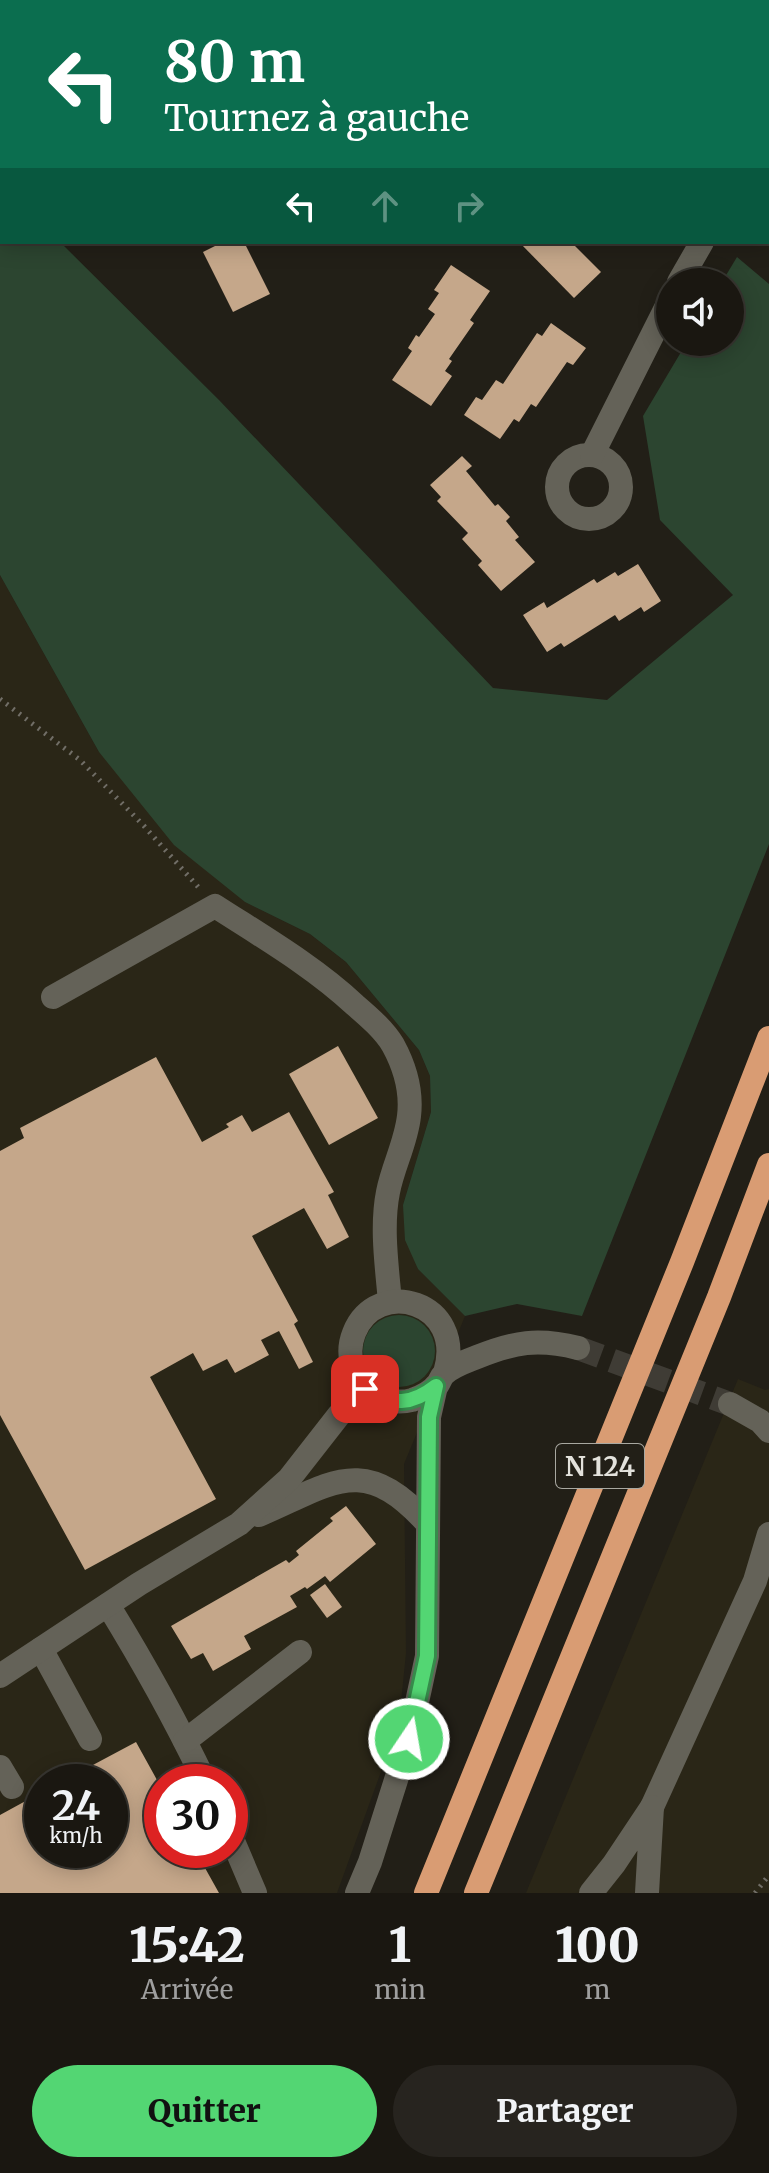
<!DOCTYPE html>
<html lang="fr">
<head>
<meta charset="utf-8">
<style>
  :root { --surface:#1a1711; --page:#27241f; --text:#f1f3f6; --muted:#9f9f9f; --line:#383631; --accent:#53d673 }
  body { margin:0; font-family:Merriweather,serif; background:var(--page); color:var(--text); height:100vh; display:flex; flex-direction:column; font-size:30px; white-space:nowrap }
  * { box-sizing:border-box; margin:0 }
  p { font-size:26px; color:var(--muted) }
  .icon { flex:none; width:44px; height:44px; fill:none; stroke:currentColor; stroke-width:2; stroke-linecap:round; stroke-linejoin:round }
  .map { position:relative; height:1893px; overflow:hidden }
  .sheet { display:flex; flex-direction:column; background:var(--surface); flex:1 }
  .sheet>* { flex:none }
  .guide { position:absolute; left:0px; top:0px; width:770px; height:244px; box-shadow:0 4px 20px #0003,0 0 0 2px var(--line); background:#0b6e4f; color:#fff; overflow:hidden }
  .buttons { position:absolute; left:656px; top:268px; display:grid; gap:16px }
  .buttons a { display:grid; place-items:center; width:88px; height:88px; border-radius:50%; background:var(--surface); box-shadow:0 4px 20px #0003,0 0 0 2px var(--line); font-size:40px }
  .speed { position:absolute; left:24px; top:1764px; display:flex; gap:16px; font-size:40px; font-weight:700; text-align:center }
  .speed>* { display:grid; place-content:center; width:104px; height:104px; border-radius:50%; background:var(--surface); box-shadow:0 4px 20px #0003,0 0 0 2px var(--line); line-height:1 }
  .speed small { font-size:20px; font-weight:400 }
  .speed .limit { border:12px solid #d22; background:#fff; color:#111 }
  .pin { position:absolute; display:grid; place-items:center; width:68px; height:68px; color:#fff; margin:-34px; border-radius:16px; box-shadow:0 4px 12px #0006 }
  .me { position:absolute; width:88px; margin:-44px; rotate:12deg; stroke-linejoin:round; filter:drop-shadow(0 0 6px #0008) }
  .turn { display:flex; align-items:center; gap:28px; height:168px; padding:0 32px; font-size:36px }
  .turn .icon { width:104px; height:104px; stroke-width:2.5 }
  .turn b { display:block; font-size:56px; line-height:68px }
  .lanes { display:flex; align-items:center; height:76px; padding:0 32px; background:#0003; justify-content:center; gap:40px; direction:ltr }
  .lanes .off { opacity:.35 }
  .eta { display:flex; justify-content:space-evenly; align-items:center; height:136px; text-align:center }
  .eta b { font-size:48px; font-weight:800; line-height:56px }
  .action { display:flex; gap:16px; margin-top:auto; padding:16px 32px }
  .action a { flex:1; height:92px; border-radius:48px; background:var(--accent); color:#111; font-size:32px; font-weight:800; line-height:92px; text-align:center }
  .action a+a { background:var(--page); color:var(--text) }
  .map>svg:first-child { display:block }
</style>
</head>
<body>
<div class="map">
<svg width="769" height="1893" viewBox="0 0 769 1893">
  <rect width="100%" height="100%" fill="#221f17"/>
  <g fill="#2a2617" fill-rule="evenodd">
    <path d="M0,575L99,752L245,902L310,934L346,962L419,1050L430,1076L431,1112L403,1205L418,1269L465,1316L404,1464L406,1653L399,1722L337,1893H0ZM42,1782H110V1850H42ZM162,1782H230V1850H162Z"/>
    <path d="M738,1379L765,1390L769,1389V1893H526Z"/>
  </g>
  <g fill="#2c4530">
    <path d="M0,183L2,185V242H60L219,400L493,688L607,700L733,595L660,520L643,416L687,342H730V282H722L737,257L769,284V844L582,1316L517,1304L465,1316L418,1269L405,1240L403,1205L431,1112L430,1076L419,1050L346,962L310,934L245,902L174,845L99,752L0,575Z"/>
    <circle cx="399" cy="1351" r="36"/>
  </g>
  <g fill="#c5a78a">
    <path d="M223,242H244L270,294L233,312L203,252Z"/>
    <path d="M519,242H571L601,272L574,298Z"/>
    <path d="M451,265L490,291L470,320L474,323L449,359L452,361L445,371L452,376L431,406L392,380L412,351L408,348L416,335L419,337L435,314L428,309L439,293L434,290Z"/>
    <path d="M551,323L586,348L573,365L567,362L536,407L531,404L519,422L514,419L500,439L464,415L476,397L482,400L496,380L503,384L537,333L542,336Z"/>
    <path d="M462,456L472,466L466,471L495,506L498,504L510,517L506,521L519,537L515,540L535,562L501,591L478,565L482,561L462,539L468,533L437,501L441,497L430,485Z"/>
    <path d="M638,564L661,601L644,612L641,607L619,621L615,615L564,647L561,643L547,652L523,615L544,602L547,608L594,579L597,583L615,572L618,576Z"/>
    <path d="M338,1046L378,1118L329,1145L289,1074Z"/>
    <path d="M156,1057L202,1142L229,1127L226,1124L242,1115L252,1132L289,1112L334,1192L328,1195L349,1237L327,1249L304,1208L252,1236L298,1321L294,1324L313,1362L299,1369L279,1331L261,1340L269,1355L235,1373L227,1359L203,1371L193,1353L150,1377L216,1499L85,1570L0,1415V1151L24,1138L20,1128Z"/>
    <path d="M346,1506L376,1544L330,1582L325,1576L307,1589L305,1587L290,1596L297,1607L244,1636L251,1649L213,1671L203,1653L191,1659L171,1626L286,1560L289,1563L299,1555L296,1551L333,1521L330,1518Z"/>
    <path d="M325,1584L342,1607L327,1618L310,1595Z"/>
    <path d="M136,1742L162,1789V1850H195L219,1893H0V1815L42,1792V1850H110V1782H61Z"/>
  </g>
  <g fill="none" stroke-linecap="round" stroke-linejoin="round">
    <path stroke="#3f3c35" stroke-width="24" stroke-dasharray="24 12" stroke-linecap="butt" d="M578,1348L730,1404"/>
    <g stroke="#716e67" stroke-width="5" stroke-dasharray="2 6" stroke-linecap="butt">
      <path d="M0,699L80,760L144,826L199,888"/>
      <path d="M755,1893L769,1875"/>
    </g>
    <g stroke="#646258" stroke-width="24">
      <path d="M181,0L182,2"/>
      <path d="M461,2L462,0"/>
      <path d="M768,162L769,161"/>
      <path d="M679,282L702,242"/>
      <circle cx="589" cy="487" r="32"/>
      <path d="M592,455L670,300"/>
      <path d="M53,997L215,906C263,937 313,966 355,1005C369,1017 384,1030 393,1045C405,1067 412,1091 409,1116C406,1143 393,1166 388,1192C381,1227 387,1267 390,1302"/>
      <path d="M445,1373C467,1301 376,1276 354,1333C339,1370 373,1410 412,1400C422,1397 431,1392 438,1384C440,1381 441,1377 444,1374C452,1366 467,1361 477,1357C514,1342 538,1338 578,1348"/>
      <path d="M730,1404L760,1421L769,1431"/>
      <path d="M259,1515C332,1484 363,1452 427,1523"/>
      <path d="M108,1605C143,1662 176,1721 205,1782"/>
      <path d="M41,1649L90,1739"/>
      <path d="M0,1676L139,1584L239,1524L289,1479L339,1415L365,1389"/>
      <path d="M185,1741L300,1652"/>
      <path d="M0,1767L12,1787"/>
      <path d="M652,1807L755,1581L769,1534"/>
      <path d="M230,1834L255,1893"/>
      <path d="M357,1893L370,1862L409,1739L427,1656L429,1417L436,1386"/>
      <path d="M591,1893L614,1864L652,1807L647,1893"/>
    </g>
    <g stroke="#d99c73" stroke-width="24">
      <path d="M426,1893L682,1262L769,1038"/>
      <path d="M476,1893L719,1297L769,1165"/>
    </g>
  </g>
  <g fill="none" stroke-linecap="round" stroke-linejoin="round">
    <g stroke="#368b4b" stroke-width="20">
      <path id="route" d="M365,1389C392,1406 412,1405 436,1386L429,1417L427,1656L409,1739"/>
    </g>
    <use href="#route" stroke="#53d673" stroke-width="14"/>
  </g>
  <g text-anchor="middle" dominant-baseline="central" stroke-width="8" stroke-linejoin="round" paint-order="stroke">
    <rect fill="#221f17" stroke="#a9a8a1" stroke-width="2" x="556" y="1444" width="88" height="44" rx="6"/>
    <g font-size="26" font-weight="bold" fill="#e3e2dc">
      <text x="600" y="1466">N 124</text>
    </g>
  </g>
</svg>
<div class="buttons">
<a><svg class="icon" aria-label="sound" viewBox="0 0 24 24"><path d="M4 9h4l5-4v14l-5-4H4zM17 9q2 3 0 6"/></svg></a>
</div>
<div class="speed"><div>24<small>km/h</small></div><div class="limit">30</div></div>
<div class="pin" style="left:365px;top:1389px;background:#d93025"><svg class="icon" aria-label="arrive" viewBox="0 0 24 24"><path d="M6 21V4h12l-3 4 3 4H6"/></svg></div>
<svg class="me" style="left:409px;top:1739px" viewBox="-20 -20 40 40"><circle r="17" fill="#53d673" stroke="#fff" stroke-width="3"/><path d="M0-11L8 9 0 5-8 9z" fill="#fff"/></svg>
<div class="guide">
<div class="turn"><svg class="icon" aria-label="left" viewBox="0 0 24 24"><path d="M17 20v-9H6M10 6l-5 5 5 5"/></svg><div><b>80 m</b>Tournez à gauche</div></div>
<div class="lanes"><svg class="icon" aria-label="left" viewBox="0 0 24 24"><path d="M17 20v-9H6M10 6l-5 5 5 5"/></svg><svg class="icon off" aria-label="ahead" viewBox="0 0 24 24"><path d="M12 20V5M6 11l6-6 6 6"/></svg><svg class="icon off" aria-label="right" viewBox="0 0 24 24"><path d="M7 20v-9h11M14 6l5 5-5 5"/></svg></div>
</div>
</div>
<section class="sheet">
<div class="eta">
<div><b>15:42</b><p>Arrivée</p></div>
<div><b>1</b><p>min</p></div>
<div><b>100</b><p>m</p></div>
</div>
<div class="action"><a>Quitter</a><a>Partager</a></div>
</section>
</body>
</html>
